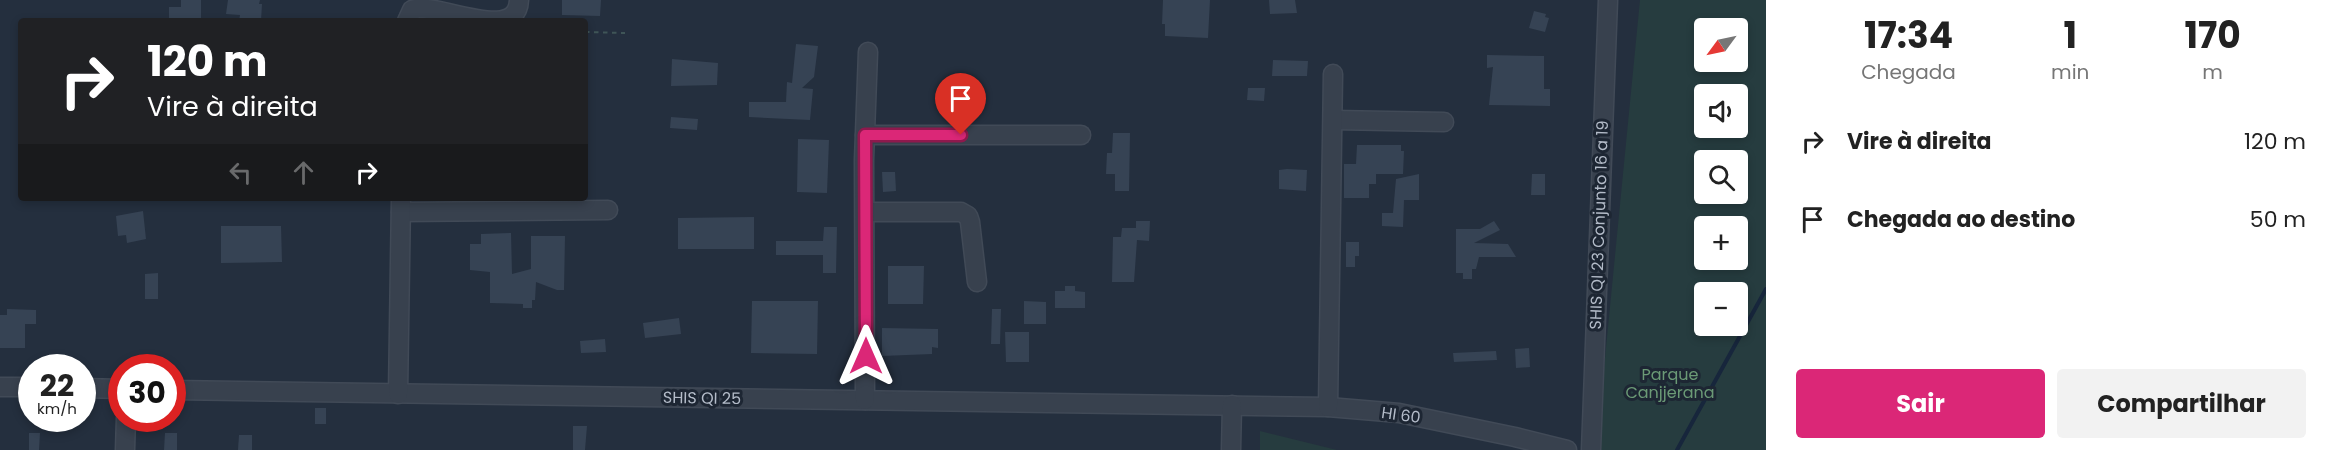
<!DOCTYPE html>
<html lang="pt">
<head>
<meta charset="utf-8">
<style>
  :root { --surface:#fff; --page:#f2f2f2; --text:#222; --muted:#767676; --accent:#db2777 }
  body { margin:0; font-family:Poppins,sans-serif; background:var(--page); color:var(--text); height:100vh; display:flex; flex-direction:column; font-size:22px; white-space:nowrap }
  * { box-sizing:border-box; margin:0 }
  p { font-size:20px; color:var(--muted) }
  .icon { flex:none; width:33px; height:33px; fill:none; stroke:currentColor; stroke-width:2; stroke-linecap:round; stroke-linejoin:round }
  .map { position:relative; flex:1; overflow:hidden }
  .panel { display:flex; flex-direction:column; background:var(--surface); width:570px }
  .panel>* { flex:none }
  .top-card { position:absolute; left:18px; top:18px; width:570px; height:183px; border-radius:6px; box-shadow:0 3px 9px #0003; background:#202124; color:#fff; overflow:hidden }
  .needle { width:39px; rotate:237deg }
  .controls { position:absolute; left:1694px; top:18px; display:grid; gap:12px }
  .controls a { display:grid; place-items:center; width:54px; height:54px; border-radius:6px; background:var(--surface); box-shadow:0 3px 9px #0003; font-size:30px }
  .speed { position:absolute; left:18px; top:354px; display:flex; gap:12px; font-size:30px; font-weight:700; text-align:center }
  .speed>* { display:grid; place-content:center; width:78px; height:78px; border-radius:50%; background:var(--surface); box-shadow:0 3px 9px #0003; line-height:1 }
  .speed small { font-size:15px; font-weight:400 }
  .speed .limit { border:9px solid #d22; background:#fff; color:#111 }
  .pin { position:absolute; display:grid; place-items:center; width:51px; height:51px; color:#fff; margin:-62px -26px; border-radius:50% 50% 50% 0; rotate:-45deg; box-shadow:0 0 6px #0007 }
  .pin .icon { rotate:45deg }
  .me { position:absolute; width:66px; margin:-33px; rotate:0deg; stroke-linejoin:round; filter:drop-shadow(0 0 4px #0008) }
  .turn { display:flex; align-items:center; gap:21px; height:126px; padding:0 30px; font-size:27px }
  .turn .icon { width:78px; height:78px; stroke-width:2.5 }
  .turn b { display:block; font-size:42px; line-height:51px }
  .lanes { display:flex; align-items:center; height:57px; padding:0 30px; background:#0003; justify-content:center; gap:30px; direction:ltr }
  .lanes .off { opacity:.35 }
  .eta { display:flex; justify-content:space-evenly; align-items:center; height:102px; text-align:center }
  .eta b { font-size:36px; font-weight:700; line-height:42px }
  .cta { display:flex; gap:12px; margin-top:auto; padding:12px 30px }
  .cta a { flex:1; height:69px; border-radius:6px; background:var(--accent); color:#fff; font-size:24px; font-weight:700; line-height:69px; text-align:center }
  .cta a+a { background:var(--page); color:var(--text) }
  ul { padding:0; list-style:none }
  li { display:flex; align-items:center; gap:18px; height:78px; padding:0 30px }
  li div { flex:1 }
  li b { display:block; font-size:22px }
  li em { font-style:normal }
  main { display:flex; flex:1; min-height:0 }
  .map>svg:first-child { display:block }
</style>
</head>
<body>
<main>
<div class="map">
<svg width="1766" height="450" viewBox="0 0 1766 450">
  <rect width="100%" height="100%" fill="#242f3e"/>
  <g fill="#263c3f" fill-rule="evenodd">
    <path d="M1640,0H1766V450H1596ZM1704,28H1737V62H1704ZM1704,94H1737V128H1704ZM1704,160H1737V194H1704ZM1704,226H1737V260H1704ZM1704,292H1737V326H1704Z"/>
    <path d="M1260,431L1337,450H1260Z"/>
  </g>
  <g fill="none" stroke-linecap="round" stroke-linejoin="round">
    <path stroke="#17263c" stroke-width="4" d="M1677,450L1766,289"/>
  </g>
  <g fill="#364354">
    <path d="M181,0H201V21H169V7H181Z"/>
    <path d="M228,0H260L259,4H262L261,21H239L240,15L226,14Z"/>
    <path d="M562,0H601L600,16L562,15Z"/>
    <path d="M1163,0H1210L1208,38L1165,36V24H1162Z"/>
    <path d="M1269,0H1295L1297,13L1270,14Z"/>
    <path d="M1534,11L1546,14L1545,17L1549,18L1545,32L1529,28Z"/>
    <path d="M796,44L818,46L814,77L802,88L813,89L810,120L749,117V102H786L787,82L792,83Z"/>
    <path d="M1487,55L1544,56V89H1550V106L1489,105L1493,67L1487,68Z"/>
    <path d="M672,59L718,63L717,85L671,86Z"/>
    <path d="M1273,60L1308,61L1307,76H1272Z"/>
    <path d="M1248,88H1265L1264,101L1247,100Z"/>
    <path d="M671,117L698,119L697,130L670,128Z"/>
    <path d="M1113,133H1130L1129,191H1115V174H1106L1107,153H1112Z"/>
    <path d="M798,139L829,140L827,193L797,192Z"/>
    <path d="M1357,145H1401V151H1404L1403,174H1376V184H1369V198H1344V164H1356Z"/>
    <path d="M1287,169L1307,170L1306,191L1279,189V170Z"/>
    <path d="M882,172H895L896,191L883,192Z"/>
    <path d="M1419,174V200H1404L1403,227L1382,226V213H1393L1396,179Z"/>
    <path d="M1532,174H1545V195H1531Z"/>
    <path d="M143,211L146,239L127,243L126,235L118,236L116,216Z"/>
    <path d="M754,217V249H678V218Z"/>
    <path d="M1136,221H1150L1149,241L1137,240L1134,282H1112L1113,237H1121L1122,228H1136Z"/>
    <path d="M1494,221L1500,230L1474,243L1508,244L1516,257H1479L1476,269H1472V279H1463V273H1456V229H1480Z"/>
    <path d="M221,226H281L282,262L221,263Z"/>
    <path d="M824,227H837L836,273H823V255H776V241H823Z"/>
    <path d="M511,233L512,274L531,269V236H565L564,290H557L536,282L535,300H532V308H523V304L490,303V272L470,270V244H481V234Z"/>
    <path d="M1346,242H1359V256H1355V267H1346Z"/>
    <path d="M888,266H924L923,304H888Z"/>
    <path d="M158,273V299H145V274Z"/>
    <path d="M1065,286H1075V291L1085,292V308H1055V291H1065Z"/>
    <path d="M752,301H818L817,354L751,353Z"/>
    <path d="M1024,301L1046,302V324H1024Z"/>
    <path d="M7,309L36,310V324H25V348H0V315H7Z"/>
    <path d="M992,309H1001L1000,344H991Z"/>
    <path d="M679,318L681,334L645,338L643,323Z"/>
    <path d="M882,328L938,329V348L932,347V354L882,356Z"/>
    <path d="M1005,332H1029V362H1006Z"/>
    <path d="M605,339L606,352L581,353L580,341Z"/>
    <path d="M1529,348L1530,367L1516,368L1515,349Z"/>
    <path d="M1496,351L1497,360L1454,362L1453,353Z"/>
    <rect x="315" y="408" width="11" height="16"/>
    <path d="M573,426H587L585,450H573Z"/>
    <path d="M29,433H40L39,450H29Z"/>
    <path d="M165,433H177V450H164Z"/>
    <path d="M239,435H252V450H238Z"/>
  </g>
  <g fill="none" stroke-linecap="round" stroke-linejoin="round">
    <g stroke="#414a57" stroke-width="21">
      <g id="minor">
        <path d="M407,21L412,10C434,0 517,46 519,0"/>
        <path d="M1333,120L1444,122"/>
        <path d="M865,135H1081"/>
        <path d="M401,212L608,210"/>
        <path d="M866,212H961L968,216L970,222L977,282"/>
        <path d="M0,387H32"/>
        <path d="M82,388L122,389"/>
        <path d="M172,390L1328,407L1399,413L1515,437L1567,450"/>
        <path d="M398,394L401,198"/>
        <path d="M865,400L864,160L868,52"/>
        <path d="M1328,407L1333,74"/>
        <path d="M125,450L126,418"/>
        <path d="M1231,450L1232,405"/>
        <path d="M1591,450L1608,0"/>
      </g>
    </g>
    <path stroke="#3f5557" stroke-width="2" stroke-dasharray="4.5 4.5" stroke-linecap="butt" d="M585,32L625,33"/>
    <use href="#minor" stroke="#38414e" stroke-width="18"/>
  </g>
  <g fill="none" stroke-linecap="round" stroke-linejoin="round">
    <g stroke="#8e194d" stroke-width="15">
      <path id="route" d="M866,356L865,135H961"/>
    </g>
    <use href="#route" stroke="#db2777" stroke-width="10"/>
  </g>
  <g text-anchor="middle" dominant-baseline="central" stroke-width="6" stroke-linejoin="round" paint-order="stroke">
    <g font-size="16" fill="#b4bcc9" stroke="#1d2633">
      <text transform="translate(1599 225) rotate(-88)">SHIS QI 23 Conjunto 16 a 19</text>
      <text transform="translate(702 398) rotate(1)">SHIS QI 25</text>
      <text transform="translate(1401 415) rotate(8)">HI 60</text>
    </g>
    <g font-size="16" fill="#6b9a76" stroke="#1d2633">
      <text x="1670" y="374">Parque<tspan x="1670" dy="18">Canjjerana</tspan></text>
    </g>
  </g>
</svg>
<div class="controls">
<a><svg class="needle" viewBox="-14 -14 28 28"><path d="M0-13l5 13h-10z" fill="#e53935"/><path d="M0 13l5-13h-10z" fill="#767676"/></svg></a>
<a><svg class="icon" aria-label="sound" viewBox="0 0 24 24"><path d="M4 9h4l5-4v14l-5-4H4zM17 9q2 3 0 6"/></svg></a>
<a><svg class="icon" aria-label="search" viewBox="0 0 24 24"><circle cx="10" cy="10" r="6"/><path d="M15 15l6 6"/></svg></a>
<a>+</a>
<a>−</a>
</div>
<div class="speed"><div>22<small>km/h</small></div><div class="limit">30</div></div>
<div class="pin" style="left:961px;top:135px;background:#d93025"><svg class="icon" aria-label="arrive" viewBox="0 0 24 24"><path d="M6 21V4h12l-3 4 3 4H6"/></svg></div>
<svg class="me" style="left:866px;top:356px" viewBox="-20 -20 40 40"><path d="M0-17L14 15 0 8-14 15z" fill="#db2777" stroke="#fff" stroke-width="4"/></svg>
<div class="top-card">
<div class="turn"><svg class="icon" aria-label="right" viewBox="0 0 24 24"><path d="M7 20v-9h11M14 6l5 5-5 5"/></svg><div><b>120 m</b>Vire à direita</div></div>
<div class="lanes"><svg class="icon off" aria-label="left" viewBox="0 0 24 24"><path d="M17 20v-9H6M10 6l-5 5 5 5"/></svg><svg class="icon off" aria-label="ahead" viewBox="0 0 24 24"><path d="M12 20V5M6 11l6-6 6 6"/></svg><svg class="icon" aria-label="right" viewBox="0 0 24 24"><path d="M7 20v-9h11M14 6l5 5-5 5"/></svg></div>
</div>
</div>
<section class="panel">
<div class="eta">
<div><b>17:34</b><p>Chegada</p></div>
<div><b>1</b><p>min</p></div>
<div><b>170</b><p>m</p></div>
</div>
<ul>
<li><svg class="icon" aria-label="right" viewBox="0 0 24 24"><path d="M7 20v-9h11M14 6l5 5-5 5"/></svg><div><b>Vire à direita</b></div><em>120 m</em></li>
<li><svg class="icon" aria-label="arrive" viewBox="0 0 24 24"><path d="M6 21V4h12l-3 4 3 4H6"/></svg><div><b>Chegada ao destino</b></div><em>50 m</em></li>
</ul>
<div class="cta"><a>Sair</a><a>Compartilhar</a></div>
</section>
</main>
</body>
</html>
